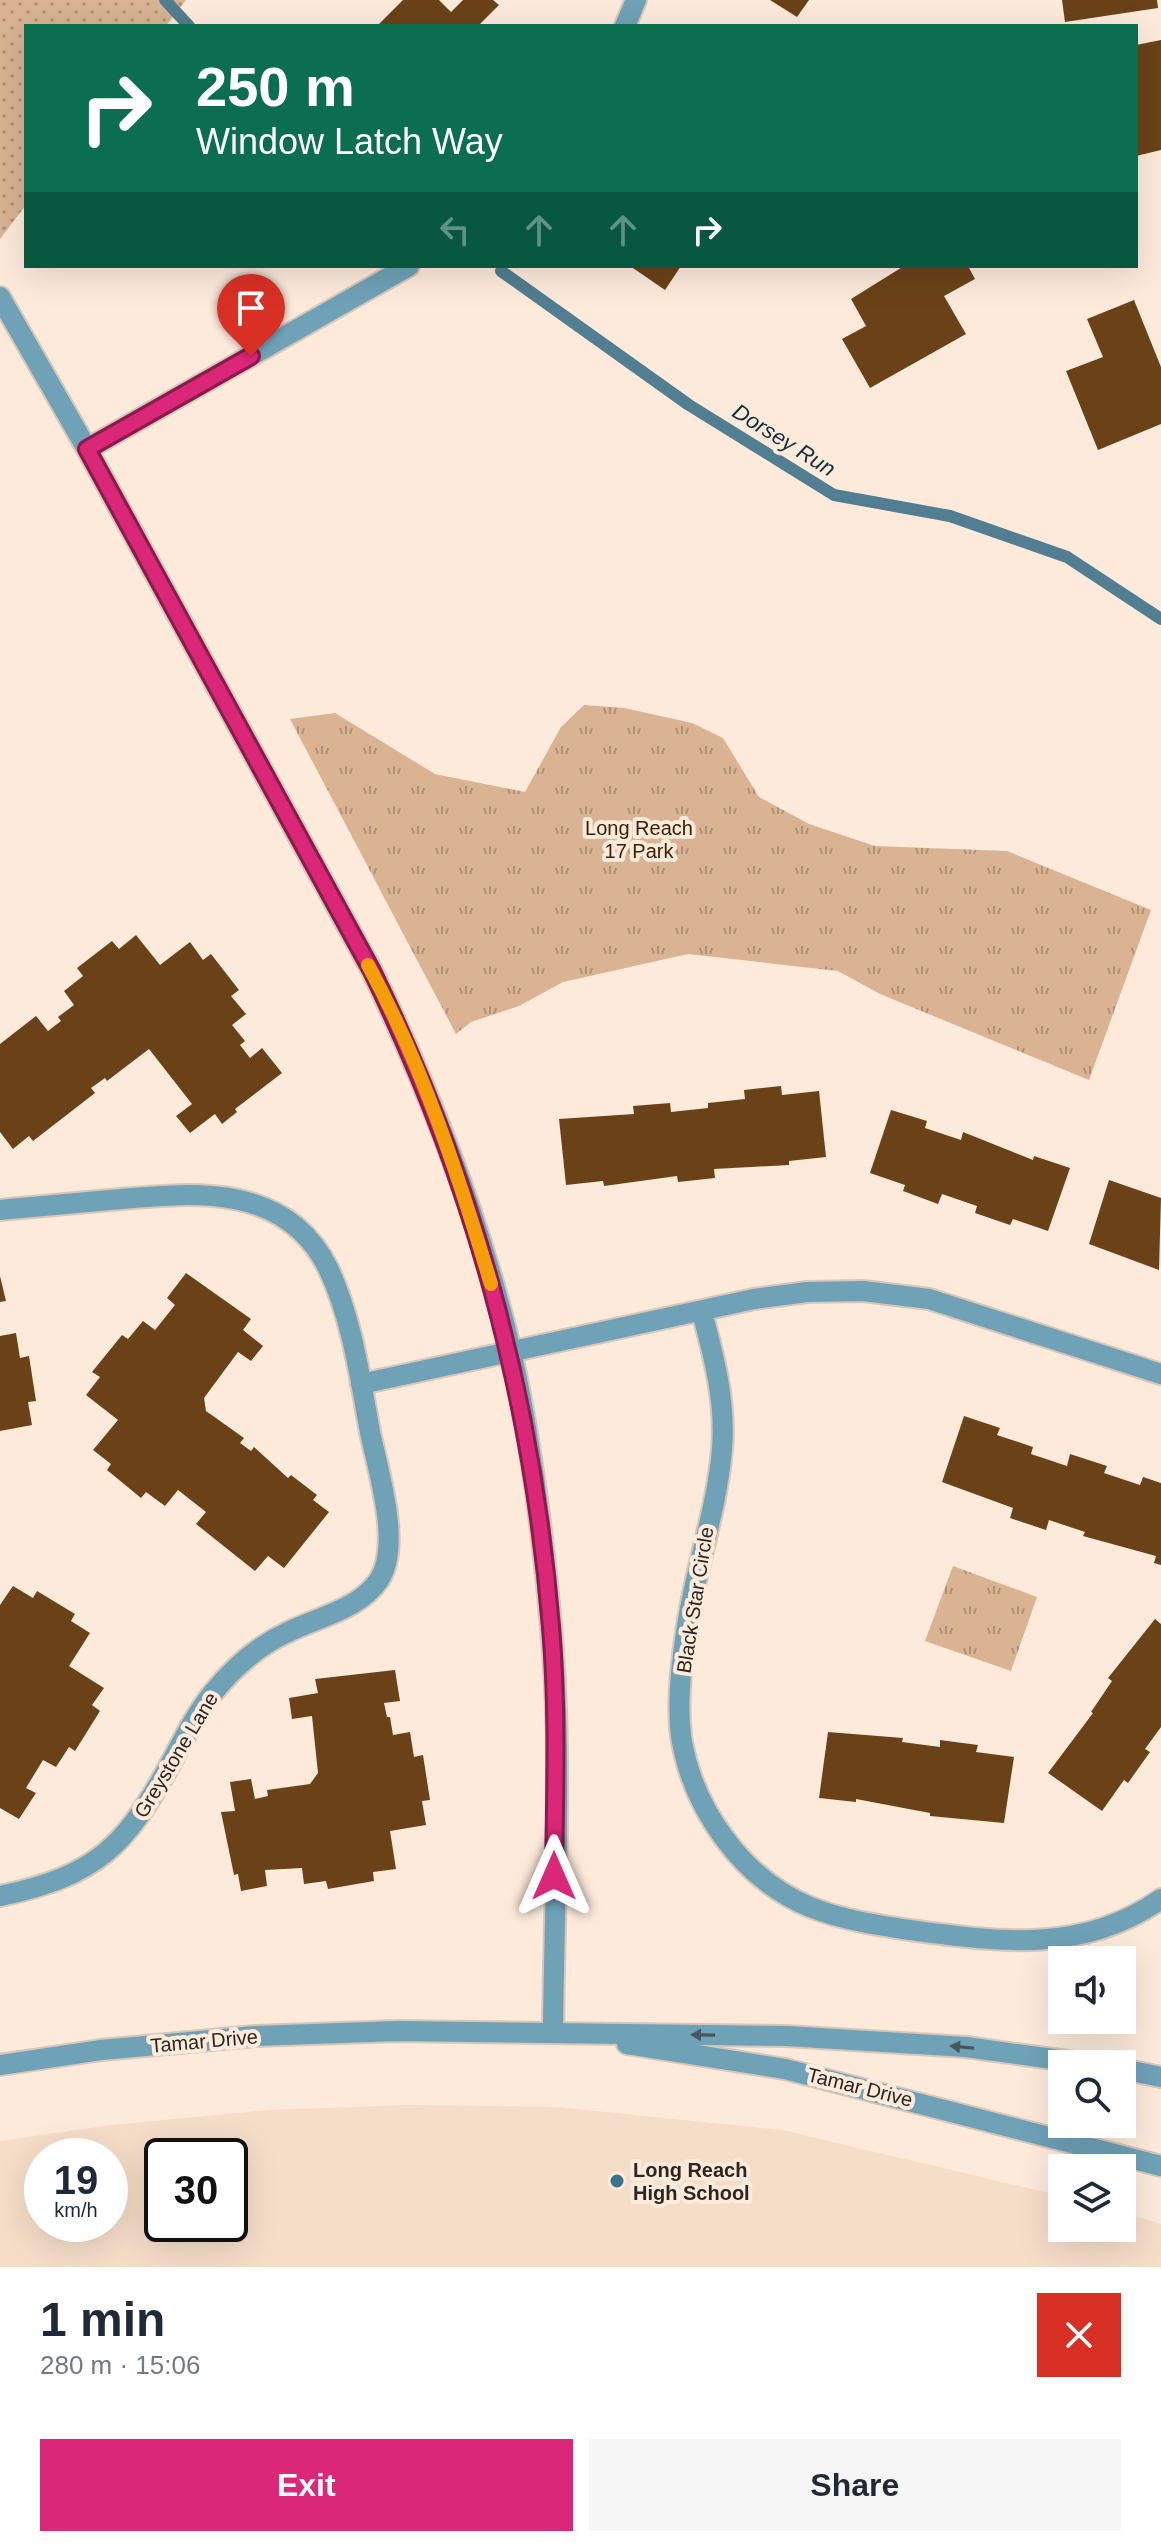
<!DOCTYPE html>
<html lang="en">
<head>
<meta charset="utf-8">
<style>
  :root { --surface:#fff; --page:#f6f6f7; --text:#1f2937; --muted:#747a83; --accent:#db2777 }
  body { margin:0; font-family:Arial,sans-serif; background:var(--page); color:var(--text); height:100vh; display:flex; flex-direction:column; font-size:30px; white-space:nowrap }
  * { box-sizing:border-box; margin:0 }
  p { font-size:26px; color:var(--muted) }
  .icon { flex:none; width:44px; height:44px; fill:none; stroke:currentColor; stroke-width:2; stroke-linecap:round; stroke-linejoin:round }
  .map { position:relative; height:2267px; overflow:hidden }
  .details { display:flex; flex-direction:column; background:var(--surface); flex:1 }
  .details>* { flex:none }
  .hud { position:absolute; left:24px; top:24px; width:1114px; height:244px; border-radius:0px; box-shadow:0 8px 32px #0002; background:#0b6e4f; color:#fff; overflow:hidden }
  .buttons { position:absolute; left:1048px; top:1946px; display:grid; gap:16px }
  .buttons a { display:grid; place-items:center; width:88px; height:88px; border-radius:0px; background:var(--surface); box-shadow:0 8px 32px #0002; font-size:40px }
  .speed { position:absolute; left:24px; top:2138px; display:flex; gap:16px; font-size:40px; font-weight:700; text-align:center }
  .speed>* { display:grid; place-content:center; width:104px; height:104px; border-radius:50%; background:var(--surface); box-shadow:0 8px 32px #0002; line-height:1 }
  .speed small { font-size:20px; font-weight:400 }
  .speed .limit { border:4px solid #111; border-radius:12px; background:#fff; color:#111 }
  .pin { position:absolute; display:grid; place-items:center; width:68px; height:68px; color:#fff; margin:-82px -34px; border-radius:50% 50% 50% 0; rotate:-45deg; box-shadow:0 0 8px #0007 }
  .pin .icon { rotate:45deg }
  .me { position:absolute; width:88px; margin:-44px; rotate:0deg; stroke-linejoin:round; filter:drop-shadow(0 0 6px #0008) }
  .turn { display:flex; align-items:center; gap:28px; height:168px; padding:0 40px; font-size:36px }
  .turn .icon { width:104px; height:104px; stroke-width:2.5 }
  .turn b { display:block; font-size:56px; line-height:68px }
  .lanes { display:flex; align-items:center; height:76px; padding:0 40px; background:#0003; justify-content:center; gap:40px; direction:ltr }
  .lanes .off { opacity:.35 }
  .round { display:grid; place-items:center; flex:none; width:84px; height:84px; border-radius:0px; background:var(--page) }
  .overview { display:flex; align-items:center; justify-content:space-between; height:136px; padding:0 40px }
  h1 { font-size:48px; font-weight:700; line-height:60px }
  .button { display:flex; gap:16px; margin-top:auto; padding:16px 40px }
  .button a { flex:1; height:92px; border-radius:0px; background:var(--accent); color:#fff; font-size:32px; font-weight:700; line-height:92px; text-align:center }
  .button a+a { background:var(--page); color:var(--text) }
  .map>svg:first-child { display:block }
</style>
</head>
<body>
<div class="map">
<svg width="1161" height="2267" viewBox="0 0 1161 2267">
  <defs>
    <pattern id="grass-dots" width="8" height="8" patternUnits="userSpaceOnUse" patternTransform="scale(2)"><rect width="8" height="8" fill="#d9b392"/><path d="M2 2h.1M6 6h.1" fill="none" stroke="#b09177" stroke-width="1.8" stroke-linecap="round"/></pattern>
    <pattern id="park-tufts" width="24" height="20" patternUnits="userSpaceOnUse" patternTransform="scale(2)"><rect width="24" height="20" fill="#d9b392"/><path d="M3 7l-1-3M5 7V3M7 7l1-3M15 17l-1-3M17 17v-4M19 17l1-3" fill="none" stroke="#b09177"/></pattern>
  </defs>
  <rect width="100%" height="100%" fill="#fdeadb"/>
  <path fill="#f6ddc8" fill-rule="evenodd" d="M407,2105L557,2107L782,2130L1062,2196V2228H1122V2212L1161,2224V2267H0V2141L111,2125L270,2110ZM42,2156H110V2224H42ZM162,2156H230V2224H162Z"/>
  <path fill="url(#grass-dots)" d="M0,0H186L166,26H26V205L0,239Z"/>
  <g fill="url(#park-tufts)">
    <path d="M584,705L624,708L692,723L723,738L759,797L809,824L875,846L1007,851L1151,910L1089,1080L880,994L838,971L688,954L563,982L519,1006L471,1022L456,1034L290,719L335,713L435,774L525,792L561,727Z"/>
    <path d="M953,1566L1037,1597L1011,1671L925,1641Z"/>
  </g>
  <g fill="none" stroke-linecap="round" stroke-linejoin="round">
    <g stroke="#517e90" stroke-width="12">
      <path d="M165,0L189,26"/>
      <path d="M501,271L689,405L834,495L950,516L1067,557L1161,619"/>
    </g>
  </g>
  <g fill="#6b4218">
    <path d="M403,0H439L451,12L463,0H493L499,5L478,26H377Z"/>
    <path d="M770,0H809L797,17Z"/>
    <path d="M1062,0H1157L1158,8L1065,22Z"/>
    <path d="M1161,40V150L1136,156V45Z"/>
    <path d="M630,266H681L665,290Z"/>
    <path d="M904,266H968L975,279L944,296L966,334L870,388L842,339L866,326L851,299Z"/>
    <path d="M1134,300L1161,367V424L1098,450L1066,371L1103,357L1087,319Z"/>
    <path d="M136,935L160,965L190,942L203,960L211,954L239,990L231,996L246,1014L232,1025L245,1041L240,1045L250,1058L262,1048L282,1073L235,1109L237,1112L222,1124L215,1114L190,1133L176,1116L192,1104L149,1049L107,1081L105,1078L91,1088L95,1093L33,1141L29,1136L13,1149L0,1132V1044L36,1016L48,1031L61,1021L58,1017L74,1005L64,991L83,976L77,968L112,941L119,949Z"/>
    <path d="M781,1086L782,1095L819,1091L826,1157L789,1161V1165L714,1169L715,1178L678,1182L677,1176L604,1186L603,1181L566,1185L559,1119L634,1114L633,1106L670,1103L671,1112L708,1108V1103L745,1099L744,1090Z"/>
    <path d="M891,1110L927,1121L925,1128L961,1140L963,1132L1033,1160L1034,1156L1070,1168L1048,1231L1013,1219L1010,1225L975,1213L977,1206L942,1194L938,1204L903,1191L905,1185L870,1173Z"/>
    <path d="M1109,1180L1161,1198L1159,1270L1089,1244Z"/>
    <path d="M186,1273L251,1319L243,1330L263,1346L251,1361L238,1352L204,1398L206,1411L244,1438L240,1443L251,1451L254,1447L288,1478L291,1475L317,1495L313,1500L329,1512L284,1568L268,1556L255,1571L196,1524L206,1512L178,1490L165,1506L146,1492L141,1498L107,1470L111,1464L93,1450L118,1420L86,1395L100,1377L92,1372L122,1335L128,1339L143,1321L155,1330L175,1305L167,1298Z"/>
    <path d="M0,1276L6,1301L0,1302Z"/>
    <path d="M16,1333L20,1358L29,1356L36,1401L28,1402L32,1425L0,1431V1336Z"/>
    <path d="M964,1416L1000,1428L997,1435L1033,1447L1031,1454L1067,1466L1070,1454L1107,1466L1104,1473L1140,1485L1143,1477L1161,1483V1565L1154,1563L1156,1556L1083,1536L1085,1532L1049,1520L1046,1530L1010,1518L1013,1508L942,1482Z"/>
    <path d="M13,1586L33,1598L37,1591L75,1614L71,1621L90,1633L69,1666L104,1688L92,1705L100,1711L75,1751L69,1747L56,1767L43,1760L26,1788L36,1793L19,1819L0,1808V1605Z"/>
    <path d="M1155,1619L1161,1624V1727L1145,1749L1150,1752L1128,1783L1124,1780L1102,1811L1048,1773L1093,1713L1091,1712L1112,1681L1108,1678Z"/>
    <path d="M395,1670L400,1701L384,1703L387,1717H390L393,1735L410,1732L414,1757L423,1755L430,1800L422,1801L426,1825L390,1831L396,1869L373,1872L374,1881L328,1889L326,1881L304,1884L302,1868L265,1870L267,1886L241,1891L238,1874L234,1875L221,1812L235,1811L230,1782L251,1779L255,1799L268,1796L267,1790L310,1784L318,1773L312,1716L292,1719L289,1698L318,1693L315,1679Z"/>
    <path d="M828,1732L903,1738L902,1742L940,1747V1740L978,1745L976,1752L1014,1757L1004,1823L930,1816V1813L856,1799V1802L819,1798Z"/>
  </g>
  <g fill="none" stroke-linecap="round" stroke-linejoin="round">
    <g stroke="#d7c7b9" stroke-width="24">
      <g id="minor">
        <path d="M625,26L636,0"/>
        <path d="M0,297L87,449L372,971C430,1092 480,1220 511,1351C531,1441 543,1535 551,1627C563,1760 554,1899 553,2032"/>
        <path d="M87,449L409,266"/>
        <path d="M0,1210C40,1206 80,1203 121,1199C198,1192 287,1185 328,1268C352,1318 360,1378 370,1432C378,1471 402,1545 379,1580C359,1610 317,1617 286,1633C256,1647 233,1668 212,1694C196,1714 184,1738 172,1761C125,1847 98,1875 0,1896"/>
        <path d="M702,1312C714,1357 726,1402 722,1449C717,1511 694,1572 686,1633C681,1665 677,1703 681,1736C692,1808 742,1879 810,1907C843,1920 876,1925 910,1930C999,1942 1083,1954 1161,1899"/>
        <path d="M361,1384L754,1299L807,1292L863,1291L929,1299L1161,1374"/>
      </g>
    </g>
    <g stroke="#d7c7b9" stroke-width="24">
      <g id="tertiary">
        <path d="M627,2044L785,2069L1161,2166"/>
        <path d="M0,2065L101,2050L255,2036L398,2031L787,2036L966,2047L1088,2064"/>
        <path d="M1122,2069L1161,2077"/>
      </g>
    </g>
    <use href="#minor" stroke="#6fa1b7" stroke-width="20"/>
    <use href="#tertiary" stroke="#6fa1b7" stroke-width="20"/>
  </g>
  <defs><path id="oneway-solid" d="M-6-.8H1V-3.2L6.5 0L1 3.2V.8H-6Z" transform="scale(2)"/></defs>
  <g fill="#47575c">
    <use href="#oneway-solid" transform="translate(703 2035) rotate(-179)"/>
    <use href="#oneway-solid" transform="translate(962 2047) rotate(-175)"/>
  </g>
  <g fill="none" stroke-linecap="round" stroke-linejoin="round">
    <g stroke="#8e194d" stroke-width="20">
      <path id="route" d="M251,356L87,449L372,971C473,1180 532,1395 551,1627C558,1709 555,1793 554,1876"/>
    </g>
    <use href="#route" stroke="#db2777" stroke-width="14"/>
    <path stroke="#f59e0b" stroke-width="14" d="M368,965C423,1066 458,1174 491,1284"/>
  </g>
  <circle fill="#39748c" stroke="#fdeadb" stroke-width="3" cx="617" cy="2181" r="8"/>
  <g text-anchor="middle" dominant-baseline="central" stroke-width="8" stroke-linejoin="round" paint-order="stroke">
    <g font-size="20" fill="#3f2000" stroke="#fdeadb">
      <text x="639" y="828">Long Reach<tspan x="639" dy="23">17 Park</tspan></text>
    </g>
    <g font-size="20" fill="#2c2520" stroke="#fdeadb">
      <text transform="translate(695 1600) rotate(-81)">Black Star Circle</text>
      <text transform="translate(176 1755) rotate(-59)">Greystone Lane</text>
      <text transform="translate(204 2041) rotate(-5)">Tamar Drive</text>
      <text transform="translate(860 2087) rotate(14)">Tamar Drive</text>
    </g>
    <g font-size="20" font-weight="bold" fill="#2c2520" stroke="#fdeadb" text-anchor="start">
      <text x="633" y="2170">Long Reach<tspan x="633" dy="23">High School</tspan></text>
    </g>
    <g font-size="22" font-style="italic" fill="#10303d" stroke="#fdeadb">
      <text transform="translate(784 440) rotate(32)">Dorsey Run</text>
    </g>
  </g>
</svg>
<div class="buttons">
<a><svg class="icon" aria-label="sound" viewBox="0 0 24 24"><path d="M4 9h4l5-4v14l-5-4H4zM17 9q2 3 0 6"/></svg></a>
<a><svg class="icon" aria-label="search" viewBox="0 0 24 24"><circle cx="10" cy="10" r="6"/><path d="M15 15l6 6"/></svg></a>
<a><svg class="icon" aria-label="layers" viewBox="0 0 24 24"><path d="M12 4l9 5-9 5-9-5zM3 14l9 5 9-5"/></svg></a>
</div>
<div class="speed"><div>19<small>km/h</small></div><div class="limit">30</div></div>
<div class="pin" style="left:251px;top:356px;background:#d93025"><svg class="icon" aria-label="arrive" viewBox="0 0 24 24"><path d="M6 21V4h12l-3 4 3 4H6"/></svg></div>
<svg class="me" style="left:554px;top:1876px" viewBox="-20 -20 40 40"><path d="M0-17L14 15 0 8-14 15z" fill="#db2777" stroke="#fff" stroke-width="4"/></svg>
<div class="hud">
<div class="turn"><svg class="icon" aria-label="right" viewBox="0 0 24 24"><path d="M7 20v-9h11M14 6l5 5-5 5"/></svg><div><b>250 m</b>Window Latch Way</div></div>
<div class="lanes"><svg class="icon off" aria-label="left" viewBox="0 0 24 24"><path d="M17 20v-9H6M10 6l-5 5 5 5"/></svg><svg class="icon off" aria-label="ahead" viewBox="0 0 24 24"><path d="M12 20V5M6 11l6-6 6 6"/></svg><svg class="icon off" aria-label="ahead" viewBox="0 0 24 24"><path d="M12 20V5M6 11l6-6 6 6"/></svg><svg class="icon" aria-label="right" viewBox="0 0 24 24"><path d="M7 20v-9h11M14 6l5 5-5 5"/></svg></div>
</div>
</div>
<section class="details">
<div class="overview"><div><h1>1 min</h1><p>280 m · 15:06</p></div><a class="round" style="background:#d93025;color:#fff"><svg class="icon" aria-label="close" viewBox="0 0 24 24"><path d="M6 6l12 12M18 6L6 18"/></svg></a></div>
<div class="button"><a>Exit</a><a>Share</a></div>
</section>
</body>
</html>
